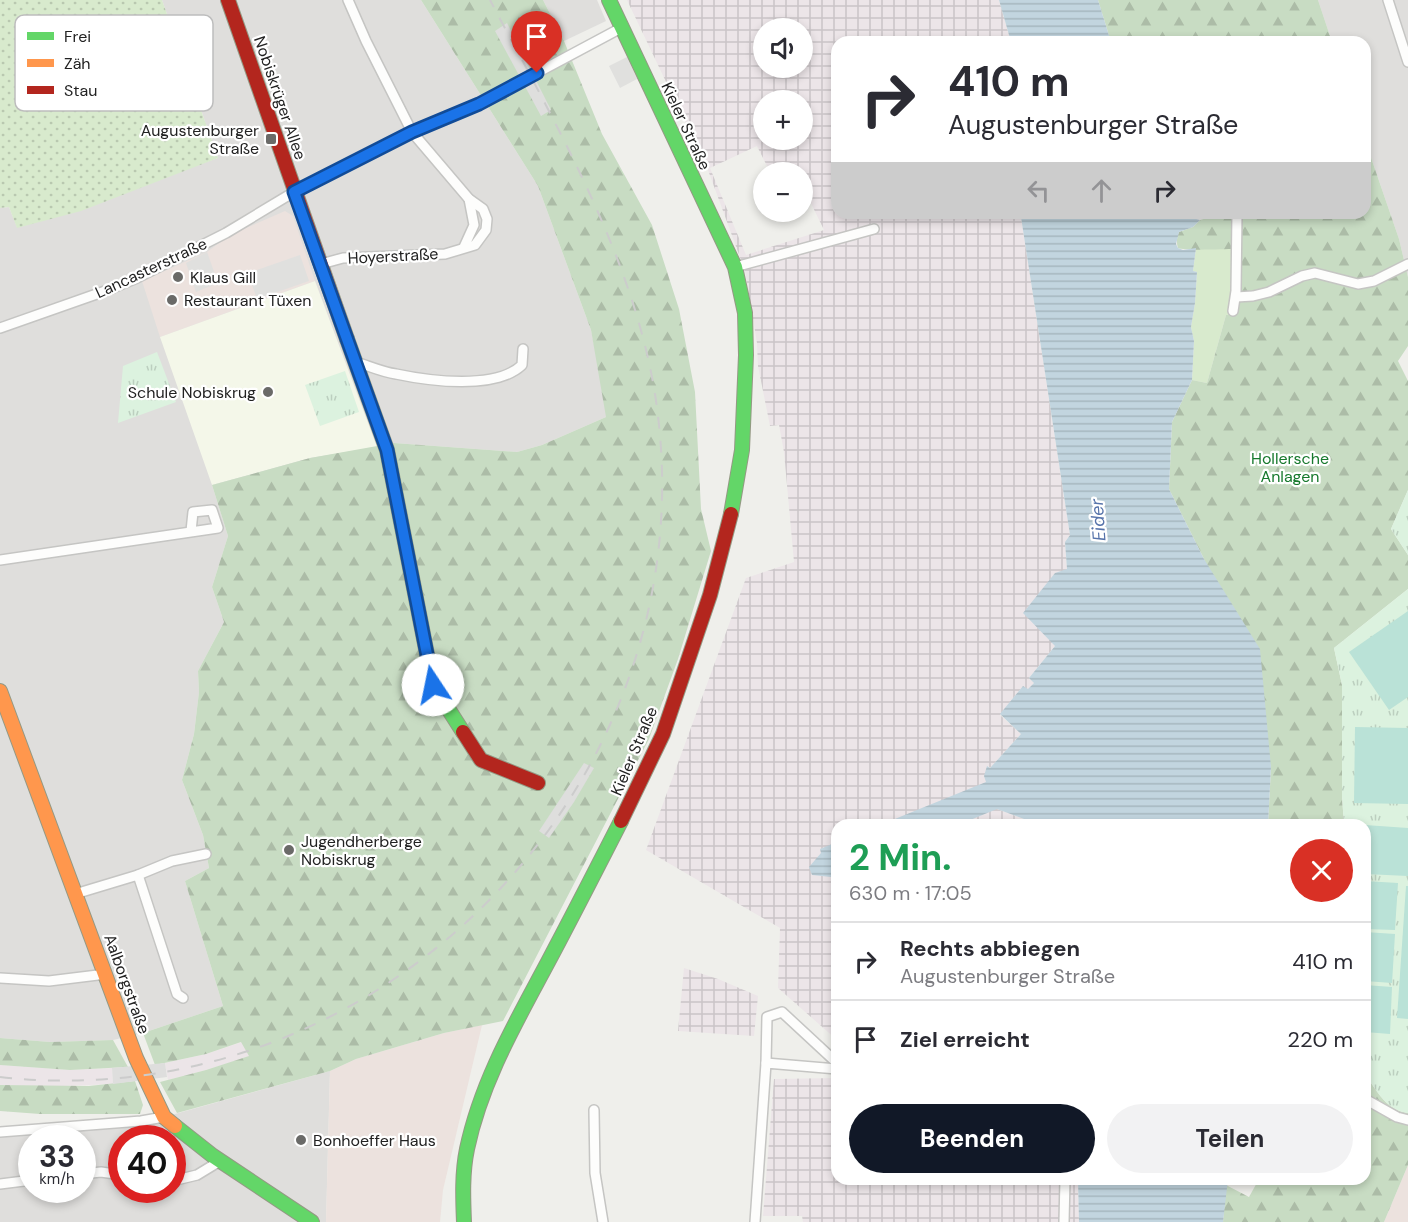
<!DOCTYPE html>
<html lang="de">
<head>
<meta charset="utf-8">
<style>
  :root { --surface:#fff; --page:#f2f2f3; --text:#2b2b33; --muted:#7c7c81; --line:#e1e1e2; --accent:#111827 }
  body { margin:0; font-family:"DM Sans",sans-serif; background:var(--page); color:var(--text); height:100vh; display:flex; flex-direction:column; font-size:22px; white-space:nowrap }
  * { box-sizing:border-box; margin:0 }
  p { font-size:20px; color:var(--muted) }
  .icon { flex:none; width:33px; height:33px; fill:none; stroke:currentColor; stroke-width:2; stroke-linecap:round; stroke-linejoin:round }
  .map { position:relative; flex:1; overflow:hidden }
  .sheet { position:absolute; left:831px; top:819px; width:540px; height:366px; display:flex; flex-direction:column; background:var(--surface); border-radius:18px; box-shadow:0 3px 9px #0003 }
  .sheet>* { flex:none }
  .hud { position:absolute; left:831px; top:36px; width:540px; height:183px; border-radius:18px; box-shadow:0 3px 9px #0003; background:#fff; color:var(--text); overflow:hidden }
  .controls { position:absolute; left:753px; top:18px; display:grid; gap:12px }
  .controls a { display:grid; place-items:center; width:60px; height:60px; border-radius:50%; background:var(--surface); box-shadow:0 3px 9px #0003; font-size:30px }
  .speed { position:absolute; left:18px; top:1125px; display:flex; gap:12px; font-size:30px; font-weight:700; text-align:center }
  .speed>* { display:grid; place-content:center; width:78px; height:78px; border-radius:50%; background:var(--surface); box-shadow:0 3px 9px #0003; line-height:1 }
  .speed small { font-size:15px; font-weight:400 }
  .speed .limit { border:9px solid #d22; background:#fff; color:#111 }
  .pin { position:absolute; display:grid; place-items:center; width:51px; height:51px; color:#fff; margin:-62px -26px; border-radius:50% 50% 50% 0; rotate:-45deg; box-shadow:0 0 6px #0007 }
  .pin .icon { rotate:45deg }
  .me { position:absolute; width:66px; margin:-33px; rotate:349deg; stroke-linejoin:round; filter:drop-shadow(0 0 4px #0008) }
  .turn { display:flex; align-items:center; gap:21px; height:126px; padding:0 18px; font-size:27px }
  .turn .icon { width:78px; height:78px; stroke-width:2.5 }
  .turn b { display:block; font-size:42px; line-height:51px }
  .lanes { display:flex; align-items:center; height:57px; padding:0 18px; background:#0003; justify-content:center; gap:30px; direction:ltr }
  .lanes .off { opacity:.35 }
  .round { display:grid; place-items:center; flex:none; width:63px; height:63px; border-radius:32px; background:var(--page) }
  .overview { display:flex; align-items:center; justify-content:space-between; height:102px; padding:0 18px }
  h1 { font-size:36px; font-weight:700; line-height:45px; color:#1e9e55 }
  .button { display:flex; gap:12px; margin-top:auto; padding:12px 18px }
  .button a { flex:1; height:69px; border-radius:36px; background:var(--accent); color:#fff; font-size:24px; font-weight:700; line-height:69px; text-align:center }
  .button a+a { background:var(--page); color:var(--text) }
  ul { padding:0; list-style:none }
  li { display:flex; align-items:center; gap:18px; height:78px; padding:0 18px; border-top:2px solid var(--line) }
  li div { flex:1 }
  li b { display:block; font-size:22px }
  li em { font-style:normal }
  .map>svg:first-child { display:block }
</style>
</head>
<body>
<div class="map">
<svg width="1408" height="1222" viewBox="0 0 1408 1222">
  <defs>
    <pattern id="industrial-grid" width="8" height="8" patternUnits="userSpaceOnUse" patternTransform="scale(1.5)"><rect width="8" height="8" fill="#ece5e8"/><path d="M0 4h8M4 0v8" fill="none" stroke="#cac4c7"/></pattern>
    <pattern id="forest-firs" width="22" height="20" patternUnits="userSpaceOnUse" patternTransform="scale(1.5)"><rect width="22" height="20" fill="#c8dcc3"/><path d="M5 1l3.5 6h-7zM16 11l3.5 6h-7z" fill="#acbca7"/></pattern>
    <pattern id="park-tufts" width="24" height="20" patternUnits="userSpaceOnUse" patternTransform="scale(1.5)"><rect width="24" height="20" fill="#dcf2df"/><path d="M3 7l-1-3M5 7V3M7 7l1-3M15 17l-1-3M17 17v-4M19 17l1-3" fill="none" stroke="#bccfbf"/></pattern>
    <pattern id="garden-dots" width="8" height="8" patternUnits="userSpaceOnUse" patternTransform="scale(1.5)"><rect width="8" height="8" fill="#d8eacd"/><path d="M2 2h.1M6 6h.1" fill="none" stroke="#b9c8b0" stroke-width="1.8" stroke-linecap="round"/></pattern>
    <pattern id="water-rules" width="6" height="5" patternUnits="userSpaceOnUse" patternTransform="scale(1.5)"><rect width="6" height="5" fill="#c2d5df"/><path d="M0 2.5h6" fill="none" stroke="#a6b7bf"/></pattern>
  </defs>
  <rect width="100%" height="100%" fill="#efefeb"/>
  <g fill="#dfdedc" fill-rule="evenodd">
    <path d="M162,0H421L538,186L591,330L607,409L606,417L542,445L517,452L394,443L212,485L228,536L212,587L224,622L198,671L199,692L194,734L182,780L203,835L209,868L185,881L223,1006L143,1033L113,1040L50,1042L0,1038V208L9,207L17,227L218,158Z"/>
    <path d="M543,0H597L606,21L564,41Z"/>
    <path d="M1318,0H1408V277L1399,239L1365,140V42H1332Z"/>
    <path d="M330,1071L326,1222H0V1132L164,1117ZM32,1138H82V1190H32ZM122,1138H172V1190H122Z"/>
  </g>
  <g fill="#ece2de">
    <path d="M285,211L293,216L315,281L160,337L142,281L207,252L230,235Z"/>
    <path d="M482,1025L443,1190L440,1222H326L330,1071L356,1059L444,1033Z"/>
    <path d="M1408,1165V1222H1384Z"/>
  </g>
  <g fill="url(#industrial-grid)" fill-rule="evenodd">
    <path d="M627,0H999L1011,42H837V213H1013L1021,217L1070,535L1065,542L1067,569L1055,646L1029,678L1034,683L1028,690L1023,686L1000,715L1021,734L990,768L988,766L997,809L1032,822V825H837V1040L778,988L780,928L646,850L746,578L794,562L784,452L779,425L770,426L758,366L757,343L745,271L708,170ZM764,28H802V68H764ZM764,100H802V140H764ZM757,146L770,172H802L803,191H805L824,230L746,255L710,168Z"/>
    <path d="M684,968L718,979L758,996L754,1036L678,1031Z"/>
    <path d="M837,1078V1179H1078L1079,1222H803L802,1216H763L774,1079Z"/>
  </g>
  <path fill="#f4f7e9" d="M315,281L377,447L310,458L212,485L160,337Z"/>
  <g fill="#ece5e8">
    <path d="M242,1042L271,1050L206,1070L168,1080L165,1063L206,1054Z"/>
    <path d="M0,1065L70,1070L112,1068L113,1084L40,1087L0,1085Z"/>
  </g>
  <path fill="#d8eacd" d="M1196,248L1235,249L1234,296L1230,316L1226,315L1207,383L1192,380L1194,341L1191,327L1195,303L1197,272L1193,271Z"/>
  <g fill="url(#forest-firs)">
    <path d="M421,0H543L564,41L602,134L652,225L679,309L695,392L701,509L711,551L678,659L649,739L503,1021L444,1033L356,1059L330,1071L177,1113L160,1082L206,1070L249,1056L241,1042L206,1054L155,1065L143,1033L223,1006L185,881L209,868L203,835L182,780L194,734L199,692L198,671L224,622L212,587L228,536L212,485L310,458L394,443L517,452L542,445L606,417L591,330L538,186Z"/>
    <path d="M1098,0H1318L1332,42H1111Z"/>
    <path d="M1365,140L1399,239L1408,277V346L1398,361L1408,381V490L1391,529L1408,555V589L1334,648L1342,685V796L1344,825H1268L1271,767L1204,559L1169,489L1172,422L1192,380L1207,383L1226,315H1230L1234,296L1235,249C1224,249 1184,251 1178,248C1176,242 1177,237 1179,232L1193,227L1200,220L1211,217V213H1365Z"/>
    <path d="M0,1038L50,1042L113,1040L128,1067L70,1070L0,1065Z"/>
    <path d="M1365,1074C1377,1091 1386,1110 1408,1113V1165L1384,1222H1223L1226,1185L1249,1197L1259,1179H1365Z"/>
    <path d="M135,1081L143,1105L140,1114H40L0,1111V1085L89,1086Z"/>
  </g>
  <g fill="url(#park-tufts)">
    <path d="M157,352L176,402L118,423L123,366Z"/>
    <path d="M345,371L359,412L320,426L305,385Z"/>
    <path d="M1408,490V555L1391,529Z"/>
    <path d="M1408,589V1113C1386,1110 1377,1091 1365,1074V825H1344L1342,796V685L1334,648Z"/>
  </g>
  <path fill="url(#garden-dots)" d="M0,0H162L218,158L81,211L17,228L9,207L0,208Z"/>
  <g fill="#bae2d7">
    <path d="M1408,611V697L1389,710L1349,652Z"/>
    <path d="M1355,727L1408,728V804L1354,803Z"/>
    <path d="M1365,825L1408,828V876L1365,874Z"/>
    <path d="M1365,881L1398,883L1395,930L1365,929Z"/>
    <path d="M1406,886H1408V1019L1397,1018Z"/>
    <path d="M1365,932L1395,934L1392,983L1365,981Z"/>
    <path d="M1365,985L1392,987L1390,1034L1365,1032Z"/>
  </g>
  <g fill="#e0e0de">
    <path d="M627,57L637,79L620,88L609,66Z"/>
    <path d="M207,252L218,283L196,292L186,263Z"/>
    <path d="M300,255L309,281L257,299L248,273Z"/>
  </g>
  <g fill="url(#water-rules)">
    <path d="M999,0H1098L1111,42H1011Z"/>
    <path d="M1013,213H1174L1200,220L1193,227L1179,232L1176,244L1178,248L1183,250L1196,248L1193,271L1197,272L1195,303L1191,327L1194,341L1192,380L1172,422L1169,489L1204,559L1260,649L1271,767L1268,825H1032V822L997,809L958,825H880L986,782L984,776L987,766L990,768L1021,734L1000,714L1023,686L1028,689L1034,683L1029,678L1055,646L1023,613L1055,573L1067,569L1065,542L1070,535L1021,217Z"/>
    <path d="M837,842V874L831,877L812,875L809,867L821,853L820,849Z"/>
    <path d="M1078,1179H1228L1223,1222H1079Z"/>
  </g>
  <g fill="#dededd">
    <path d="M507,23L551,110L541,116L495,31Z"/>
    <path d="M584,763L594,768L574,802L549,838L539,831Z"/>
    <path d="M165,1063L167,1077L113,1084L112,1068Z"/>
  </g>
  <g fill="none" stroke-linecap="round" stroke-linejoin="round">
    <g stroke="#c5c5c3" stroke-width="12">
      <g id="street">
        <path d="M1388,0L1408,62"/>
        <path d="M464,247L474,225L469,199"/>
        <path d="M321,264L343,258L445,254L475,245L486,230L487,219L483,209L469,199L412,132L366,41L348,0"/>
        <path d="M735,267L874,229"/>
        <path d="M1236,297L1253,296L1269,292L1302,276L1315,273L1358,284L1374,281L1408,264"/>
        <path d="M1233,311L1236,291L1237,213"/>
        <path d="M0,328L108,290L137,278L226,233L294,192L412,132L479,104L621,28"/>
        <path d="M356,362C369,366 382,372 396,374C429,381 496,390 522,365L523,349"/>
        <path d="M0,560L218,528L212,510L193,512L191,531"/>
        <path d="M138,875L172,861L206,854"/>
        <path d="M75,894L138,875L177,994L183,998"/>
        <path d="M0,978L49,981L106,974"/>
        <path d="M766,1063L767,1017L782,1012L837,1063"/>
        <path d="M1365,1099L1397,1117L1408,1120"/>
        <path d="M594,1110L595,1173L603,1222"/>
        <path d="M0,1132L141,1121L164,1117"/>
        <path d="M82,1174L101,1172L122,1175"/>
        <path d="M172,1181L197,1175L220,1161"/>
        <path d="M0,1184L32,1180"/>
        <path d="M755,1222L766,1063L837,1069"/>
        <path d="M1064,1222L1065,1179"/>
      </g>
    </g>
    <g stroke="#949984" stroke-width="16">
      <g id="fast">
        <path d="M609,0L735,267L745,313L746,355L742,450L731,514"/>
        <path d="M347,339L387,450L433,685L463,732"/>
        <path d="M175,1126L213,1156L312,1222"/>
        <path d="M464,1222C463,1198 462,1173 467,1149C481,1082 516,1022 548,962C573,915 597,868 621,821"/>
      </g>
    </g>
    <g stroke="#949984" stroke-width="16">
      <path id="slow" d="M0,691L136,1058L164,1117L175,1126"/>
    </g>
    <g stroke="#949984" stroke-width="16">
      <g id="jam">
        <path d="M228,0L347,339"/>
        <path d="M463,732L481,760L538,783"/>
        <path d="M621,821L663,734L710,595L731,514"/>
      </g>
    </g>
    <use href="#street" stroke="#fdfdfc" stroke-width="9"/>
    <use href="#fast" stroke="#63d668" stroke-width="14"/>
    <use href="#slow" stroke="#ff974d" stroke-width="14"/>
    <use href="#jam" stroke="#b3261e" stroke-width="14"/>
    <path stroke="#ccc" stroke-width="2" stroke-dasharray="12 12" stroke-linecap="butt" d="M0,1077C375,1119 703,791 658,416C641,269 558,129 490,0"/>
  </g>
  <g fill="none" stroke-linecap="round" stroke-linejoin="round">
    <g stroke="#114b97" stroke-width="15">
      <path id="route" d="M433,685L387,450L294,192L412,132L479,104L537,73"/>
    </g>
    <use href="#route" stroke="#1a73e8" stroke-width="10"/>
  </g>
  <g fill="#6a6a68" stroke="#fff" stroke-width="2">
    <rect x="265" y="133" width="12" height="12" rx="3"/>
    <circle cx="178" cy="277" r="6"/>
    <circle cx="172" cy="300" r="6"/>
    <circle cx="268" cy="392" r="6"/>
    <circle cx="289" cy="850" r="6"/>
    <circle cx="301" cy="1140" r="6"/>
  </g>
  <g text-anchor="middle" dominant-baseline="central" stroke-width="4.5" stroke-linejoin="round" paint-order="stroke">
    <g font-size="16" fill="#222" stroke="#fff">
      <text transform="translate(280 98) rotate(71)">Nobiskrüger Allee</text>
      <text transform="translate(686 126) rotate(65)">Kieler Straße</text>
      <text transform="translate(393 256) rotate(-3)">Hoyerstraße</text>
      <text transform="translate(151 268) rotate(-25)">Lancasterstraße</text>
      <text transform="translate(634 751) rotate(-67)">Kieler Straße</text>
      <text transform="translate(127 984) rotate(70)">Aalborgstraße</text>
    </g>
    <g font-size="16" fill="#222" stroke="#fff" text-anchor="start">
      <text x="259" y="130" text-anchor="end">Augustenburger<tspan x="259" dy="18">Straße</tspan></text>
      <text x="190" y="277">Klaus Gill</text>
      <text x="184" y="300">Restaurant Tüxen</text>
      <text x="256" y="392" text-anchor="end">Schule Nobiskrug</text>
      <text x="301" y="841">Jugendherberge<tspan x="301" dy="18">Nobiskrug</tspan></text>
      <text x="313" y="1140">Bonhoeffer Haus</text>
    </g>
    <g font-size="16" fill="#17792d" stroke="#fff">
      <text x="1290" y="458">Hollersche<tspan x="1290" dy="18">Anlagen</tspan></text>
    </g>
    <g font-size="18" font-style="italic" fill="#5673aa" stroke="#fff">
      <text transform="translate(1098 520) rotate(-94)">Eider</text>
    </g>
  </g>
  <rect x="15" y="15" width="198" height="96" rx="9" fill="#fff" stroke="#bdbdbd" stroke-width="1.5"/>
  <rect x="27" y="32" width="27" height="8" fill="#63d668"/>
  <rect x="27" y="59" width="27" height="8" fill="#ff974d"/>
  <rect x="27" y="86" width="27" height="8" fill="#b3261e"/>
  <g font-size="16" fill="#222">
    <text x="64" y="42">Frei</text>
    <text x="64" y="69">Zäh</text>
    <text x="64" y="96">Stau</text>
  </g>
</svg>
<div class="controls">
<a><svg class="icon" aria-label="sound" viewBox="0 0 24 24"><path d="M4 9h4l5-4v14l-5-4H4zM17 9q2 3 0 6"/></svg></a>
<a>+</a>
<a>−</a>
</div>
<div class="speed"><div>33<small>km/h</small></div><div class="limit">40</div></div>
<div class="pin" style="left:537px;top:73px;background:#d93025"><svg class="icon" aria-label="arrive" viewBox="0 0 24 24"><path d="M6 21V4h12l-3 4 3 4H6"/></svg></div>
<svg class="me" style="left:433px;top:685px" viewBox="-20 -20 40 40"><circle r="19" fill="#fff"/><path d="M0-13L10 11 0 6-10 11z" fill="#1a73e8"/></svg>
<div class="hud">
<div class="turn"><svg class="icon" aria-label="right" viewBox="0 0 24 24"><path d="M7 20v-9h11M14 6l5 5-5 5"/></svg><div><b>410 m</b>Augustenburger Straße</div></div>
<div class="lanes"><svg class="icon off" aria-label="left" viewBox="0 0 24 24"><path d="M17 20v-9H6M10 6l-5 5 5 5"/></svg><svg class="icon off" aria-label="ahead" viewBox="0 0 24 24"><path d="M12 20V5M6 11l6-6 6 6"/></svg><svg class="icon" aria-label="right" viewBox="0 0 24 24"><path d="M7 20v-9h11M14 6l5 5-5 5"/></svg></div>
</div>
<section class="sheet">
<div class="overview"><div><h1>2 Min.</h1><p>630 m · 17:05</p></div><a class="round" style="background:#d93025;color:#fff"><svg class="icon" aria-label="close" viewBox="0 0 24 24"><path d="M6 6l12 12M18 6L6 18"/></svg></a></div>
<ul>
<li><svg class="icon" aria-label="right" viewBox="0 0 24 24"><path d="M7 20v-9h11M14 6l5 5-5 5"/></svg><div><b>Rechts abbiegen</b><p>Augustenburger Straße</p></div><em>410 m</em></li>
<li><svg class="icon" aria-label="arrive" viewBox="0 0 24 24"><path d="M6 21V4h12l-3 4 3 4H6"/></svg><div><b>Ziel erreicht</b></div><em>220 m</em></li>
</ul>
<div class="button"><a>Beenden</a><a>Teilen</a></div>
</section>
</div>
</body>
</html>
